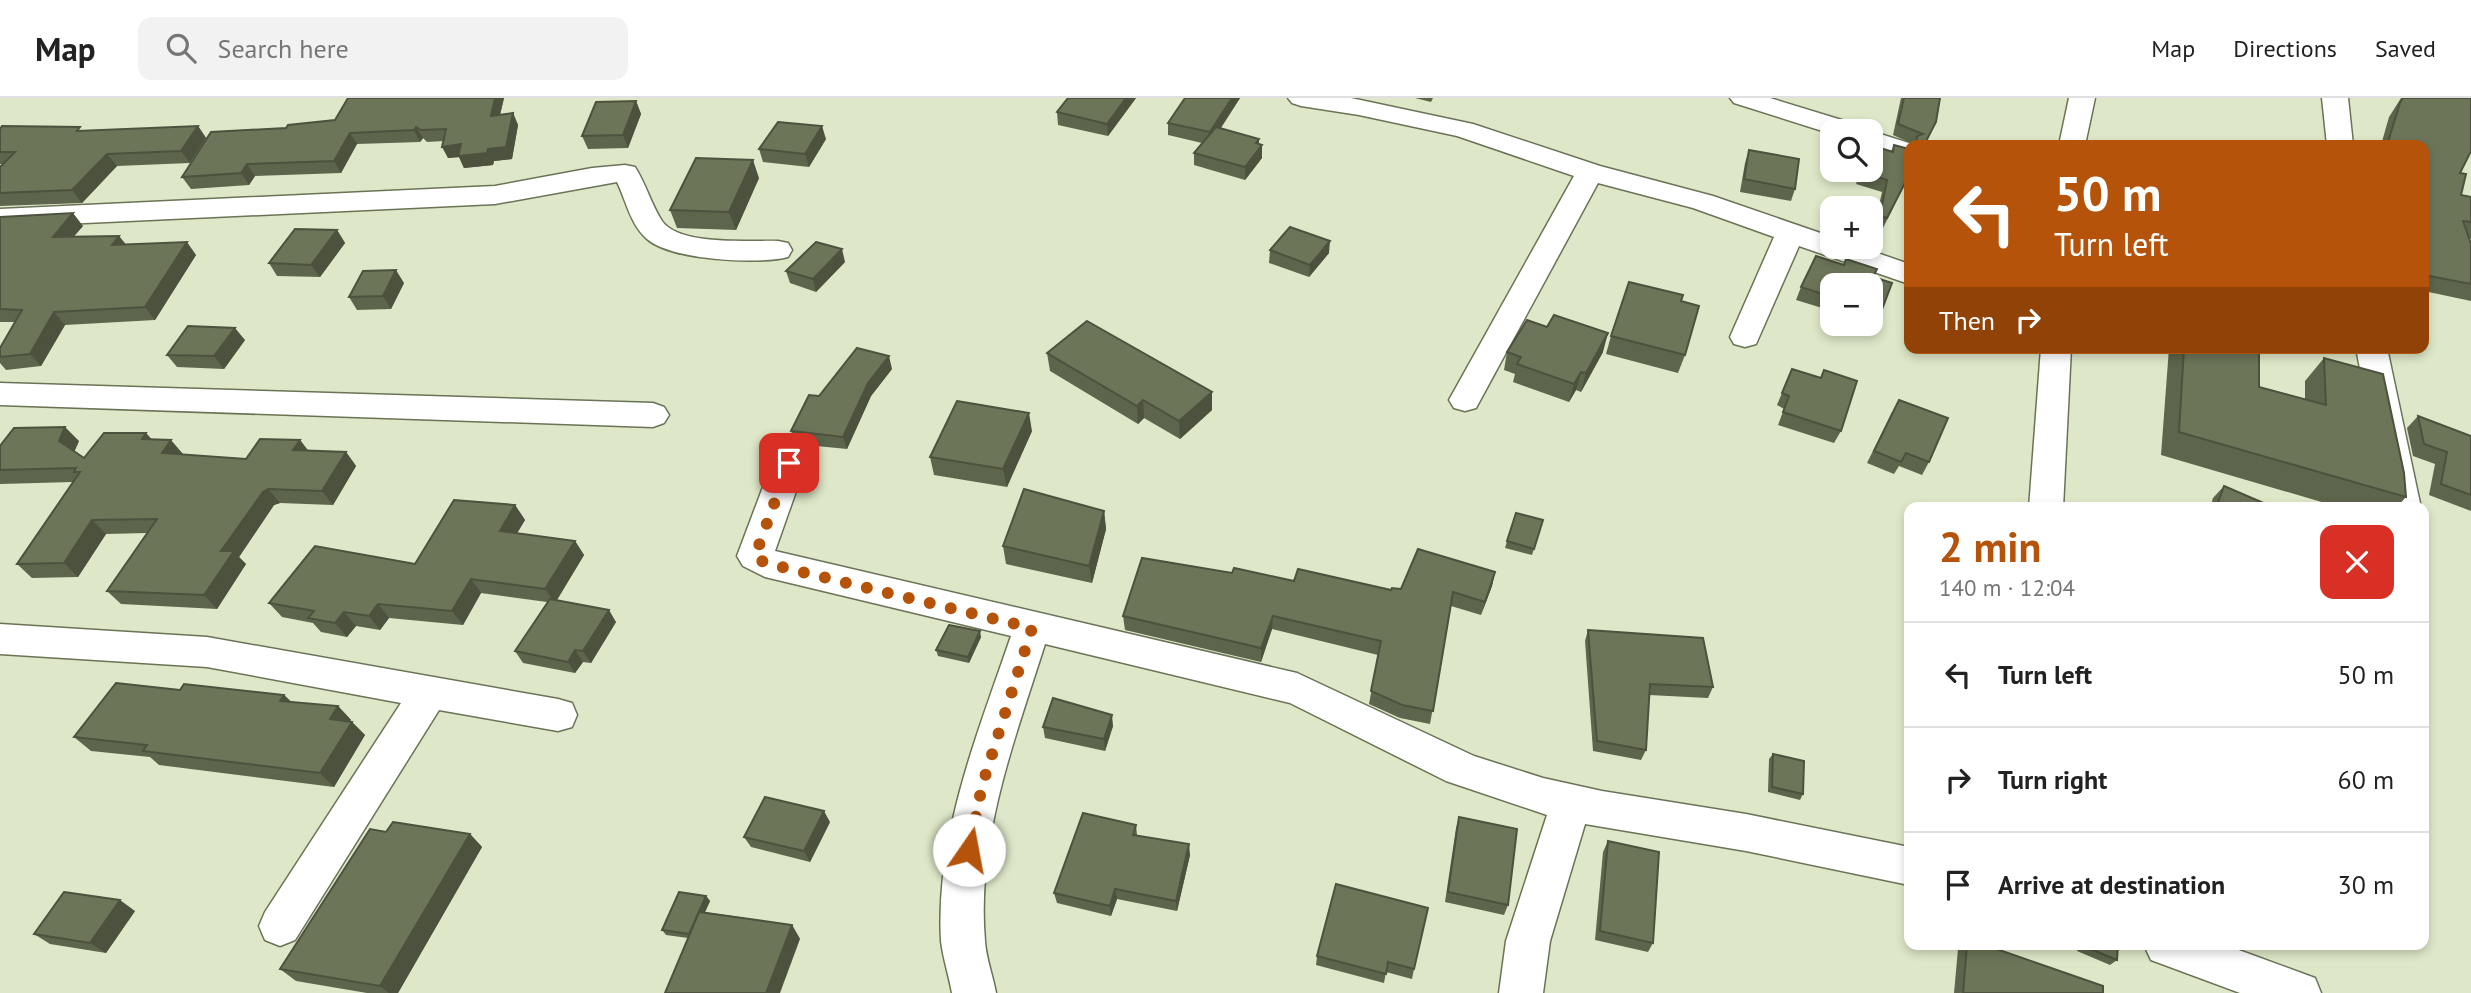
<!DOCTYPE html>
<html lang="en">
<head>
<meta charset="utf-8">
<style>
  :root { --surface:#fff; --page:#f2f2f2; --text:#222; --muted:#767676; --line:#e0e0e0; --accent:#b45309 }
  body { margin:0; font-family:"PT Sans",sans-serif; background:var(--page); color:var(--text); height:100vh; display:flex; flex-direction:column; font-size:26px; white-space:nowrap }
  * { box-sizing:border-box; margin:0 }
  p { font-size:23px; color:var(--muted) }
  .icon { flex:none; width:38px; height:38px; fill:none; stroke:currentColor; stroke-width:2; stroke-linecap:round; stroke-linejoin:round }
  .map { position:relative; flex:1; overflow:hidden }
  .drawer { position:absolute; left:1904px; top:404px; width:525px; height:448px; display:flex; flex-direction:column; background:var(--surface); border-radius:14px; box-shadow:0 4px 10px #0003 }
  .drawer>* { flex:none }
  .guide { position:absolute; left:1904px; top:42px; width:525px; height:214px; border-radius:14px; box-shadow:0 4px 10px #0003; background:#b45309; color:#fff; overflow:hidden }
  .fabs { position:absolute; left:1820px; top:21px; display:grid; gap:14px }
  .fabs a { display:grid; place-items:center; width:63px; height:63px; border-radius:14px; background:var(--surface); box-shadow:0 4px 10px #0003; font-size:35px }
  .pin { position:absolute; display:grid; place-items:center; width:60px; height:60px; color:#fff; margin:-30px; border-radius:14px; box-shadow:0 4px 10px #0006 }
  .me { position:absolute; width:77px; margin:-38px; rotate:12deg; stroke-linejoin:round; filter:drop-shadow(0 0 5px #0008) }
  .turn { display:flex; align-items:center; gap:24px; height:147px; padding:0 35px; font-size:32px }
  .turn .icon { width:91px; height:91px; stroke-width:2.5 }
  .turn b { display:block; font-size:49px; line-height:60px }
  .then { display:flex; align-items:center; height:66px; padding:0 35px; background:#0003; gap:14px; font-size:26px }
  .round { display:grid; place-items:center; flex:none; width:74px; height:74px; border-radius:14px; background:var(--page) }
  .summary { display:flex; align-items:center; justify-content:space-between; height:119px; padding:0 35px }
  h1 { font-size:42px; font-weight:700; line-height:52px; color:var(--accent) }
  ul { padding:0; list-style:none }
  li { display:flex; align-items:center; gap:21px; height:105px; padding:0 35px; border-top:2px solid var(--line) }
  li div { flex:1 }
  li b { display:block; font-size:26px }
  li em { font-style:normal }
  header { display:flex; align-items:center; gap:42px; box-sizing:border-box; height:98px; padding:0 35px; background:var(--surface); border-bottom:2px solid var(--line) }
  header strong { font-size:33px }
  nav { display:flex; gap:38px; margin-inline-start:auto; font-size:24px }
  .search { width:490px; height:63px; background:var(--page); display:flex; align-items:center; gap:18px; box-sizing:border-box; padding:0 24px; border-radius:14px; color:var(--muted); font-size:26px }
  .map>svg:first-child { display:block }
</style>
</head>
<body>
<header>
<strong>Map</strong>
<div class="search"><svg class="icon" aria-label="search" viewBox="0 0 24 24"><circle cx="10" cy="10" r="6"/><path d="M15 15l6 6"/></svg>Search here</div>
<nav><a>Map</a><a>Directions</a><a>Saved</a></nav>
</header>
<div class="map">
<svg width="2471" height="895" viewBox="0 0 2471 895">
  <rect width="100%" height="100%" fill="#dee8c8"/>
  <g fill="none" stroke-linecap="round" stroke-linejoin="round">
    <g stroke="#6a7356" stroke-width="3">
      <g id="street">
        <path d="M1288,0H1351L1473,26L1600,68L1713,98L1832,139V149H1860L1909,166V186L1799,148L1756,246L1745,249L1734,246L1730,239L1774,139L1693,110L1598,85L1476,310L1465,313L1454,310L1449,302L1574,78L1457,38L1359,17L1301,8L1292,5Z"/>
        <path d="M1730,0H1770L1858,27L1862,33H1832V36L1734,5Z"/>
        <path d="M2069,0H2095L2085,47H2059Z"/>
        <path d="M2322,0H2348L2353,47H2327Z"/>
        <path d="M1870,33H1871L1915,47H1909V62L1871,50Z"/>
        <path d="M625,67L635,69C646,86 651,106 662,123C679,148 750,142 778,143L788,145L792,152L788,159C758,167 671,162 647,141C630,126 626,102 617,84L495,106L0,129V111L495,88L592,70Z"/>
        <path d="M2041,250H2071L2063,410H2029Z"/>
        <path d="M2356,250H2387L2421,410H2387Z"/>
        <path d="M0,285L653,305L664,309L669,317L664,325L653,329L0,307Z"/>
        <path d="M789,353L801,356L806,365L775,453L1297,575L1474,658L1543,680L1602,693L1746,716L1909,749V787L1746,753L1585,726L1550,843L1543,895H1499L1506,843L1547,717L1446,683L1290,605L1045,546C1015,641 976,741 985,843C986,860 993,878 996,895H952C949,878 943,860 941,843C935,738 978,635 1011,538L765,479L743,468L737,458L772,365L777,356Z"/>
        <path d="M0,526L207,539L558,601L572,605L577,617L572,629L558,633L439,612L295,842L280,848L265,842L259,828L265,814L401,605L207,569L0,556Z"/>
        <path d="M2144,847H2225L2315,880L2321,895H2240L2151,862Z"/>
      </g>
    </g>
    <use href="#street" fill="#fff" fill-rule="evenodd"/>
  </g>
  <g fill="#5d654c">
    <path d="M348,0H504L500,17L513,15L518,27L512,61L494,63L493,67L464,70L459,59L448,60L444,43L427,44L423,40L420,44L357,46L341,75L255,78L249,87L191,91L182,79L286,30L335,22Z"/>
    <path d="M1136,0L1108,38L1058,27L1057,14Z"/>
    <path d="M1185,0H1240L1221,30L1262,47V60L1245,82L1194,67V55L1202,45L1168,37V25Z"/>
    <path d="M1415,0H1433L1431,4Z"/>
    <path d="M1901,0H1940L1936,24L1925,47H1913V46L1893,37Z"/>
    <path d="M2401,0H2471L2460,75L2461,97L2471,99V141L2469,140L2471,146V203L2424,193V47H2381L2389,19Z"/>
    <path d="M636,3L641,16L628,50L588,51L582,38Z"/>
    <path d="M198,28L206,40L190,65L117,68L82,105L0,108V69L3,66H0V31L83,33Z"/>
    <path d="M826,41L809,69L763,64L759,51Z"/>
    <path d="M1894,47L1909,78L1882,132L1874,129L1882,94L1856,86L1862,72L1891,53Z"/>
    <path d="M1749,52L1795,91L1791,103L1740,94L1745,65Z"/>
    <path d="M759,80L736,132L677,130L670,112Z"/>
    <path d="M0,119L83,128L74,138L196,157L155,222L65,227L41,268L6,272L0,265V250L15,224H0Z"/>
    <path d="M337,132L345,145L320,179L277,178L269,165Z"/>
    <path d="M1270,152L1329,155L1309,179L1269,165Z"/>
    <path d="M845,164L816,194L790,185L786,173Z"/>
    <path d="M1844,167L1873,179L1881,214L1875,227L1871,226V187H1832V213L1796,202L1801,189Z"/>
    <path d="M404,185L391,211L357,212L349,199Z"/>
    <path d="M1681,203L1685,257L1678,275L1606,256L1611,238Z"/>
    <path d="M245,242L224,271L177,269L167,257Z"/>
    <path d="M2169,250H2259V289L2305,301V283L2324,260L2406,399L2396,410H2342L2161,357Z"/>
    <path d="M1507,254H1603L1581,294L1576,292L1569,304L1513,284L1515,276L1504,272Z"/>
    <path d="M1047,255L1212,294V312L1180,341L1144,320L1138,326L1050,273Z"/>
    <path d="M892,271L871,298L847,351L796,346L791,333L819,298Z"/>
    <path d="M1792,271L1820,280L1824,272L1841,333L1834,345L1778,327L1784,311L1777,307Z"/>
    <path d="M1892,314L1929,364L1922,377L1899,368L1894,376L1867,365Z"/>
    <path d="M2418,318L2471,338V413L2429,397L2435,366L2413,358L2407,330Z"/>
    <path d="M1032,333L1007,389L934,377L930,359Z"/>
    <path d="M152,342L183,356L182,357L246,361L300,342L308,353L346,354L356,368L333,407L280,405L274,407L239,459L246,466L217,511L121,506L107,493L147,435L106,436L78,479L32,480L17,466L73,384L0,386V348L79,343L74,353L84,360Z"/>
    <path d="M2224,388L2275,410H2210L2213,400Z"/>
    <path d="M515,407L525,422L517,435L575,443L584,457L557,502L616,524L591,565L583,564L575,575L523,565L515,553L547,504L481,495L463,527L389,520L380,532L356,528L347,539L321,534L313,525L282,519L269,505L415,466Z"/>
    <path d="M1104,413L1106,431L1092,485L1006,466L1003,448Z"/>
    <path d="M1543,422L1532,457L1505,450L1507,443Z"/>
    <path d="M1495,474L1492,488L1481,517L1451,508L1430,626L1400,620L1369,606L1378,557L1272,531L1261,564L1125,532L1123,518L1232,475L1294,483L1391,492Z"/>
    <path d="M1588,532L1713,589L1708,600L1649,597L1646,652L1641,662L1593,653L1585,543Z"/>
    <path d="M981,539L969,565L938,558L936,552Z"/>
    <path d="M180,592L284,597L291,604L338,608L351,622L350,623L352,624L365,637L334,689L159,667L150,659L91,653L74,639Z"/>
    <path d="M1113,628L1105,653L1045,640L1043,629Z"/>
    <path d="M1773,656L1803,696L1800,702L1768,694L1769,661Z"/>
    <path d="M1459,719L1508,807L1504,817L1445,804L1456,730Z"/>
    <path d="M830,724L810,764L751,749L744,739Z"/>
    <path d="M1136,727L1137,737L1190,757L1177,813L1117,801L1111,818L1057,805L1054,795Z"/>
    <path d="M386,734L470,736L482,749L398,895H367L296,883L280,871Z"/>
    <path d="M1608,743L1653,845L1648,854L1595,842L1603,754Z"/>
    <path d="M1336,786L1414,871L1412,881L1386,874L1384,885L1316,867L1317,858Z"/>
    <path d="M706,798L710,803L705,814L792,827L800,841L688,840L666,837L662,832Z"/>
    <path d="M135,813L106,855L50,846L34,836Z"/>
    <path d="M1962,847H1985L2103,895H1954L1958,851Z"/>
    <path d="M2078,847H2118L2117,862L2110,867L2077,853Z"/>
  </g>
  <g fill="#4c523e">
    <path d="M495,0H504L497,29L491,18Z"/>
    <path d="M1126,0H1136L1108,38L1107,26Z"/>
    <path d="M1232,0H1240L1210,46V34Z"/>
    <path d="M636,3L641,16L628,50L623,37Z"/>
    <path d="M513,15L518,27L512,61L494,63L493,67L464,70L459,59L448,60L442,49L461,46Z"/>
    <path d="M198,28L206,40L190,65L181,53Z"/>
    <path d="M822,28L826,41L809,69L805,56Z"/>
    <path d="M416,29L423,40L420,44L414,32Z"/>
    <path d="M350,35L357,46L341,75L334,63Z"/>
    <path d="M1259,41V51L1262,47V60L1245,82V69L1256,45Z"/>
    <path d="M107,56L117,68L82,105L72,92Z"/>
    <path d="M753,62L759,80L736,132L729,114Z"/>
    <path d="M247,66L255,78L249,87L241,75Z"/>
    <path d="M73,115L83,128L63,151L53,139Z"/>
    <path d="M337,132L345,145L320,179L311,167Z"/>
    <path d="M119,138L129,150L112,147Z"/>
    <path d="M1330,143L1329,155L1309,179L1310,167Z"/>
    <path d="M187,144L196,157L155,222L145,209Z"/>
    <path d="M842,151L845,164L816,194L813,181Z"/>
    <path d="M396,172L404,185L391,211L383,198Z"/>
    <path d="M54,214L65,227L41,268L30,256Z"/>
    <path d="M235,230L245,242L224,271L214,258Z"/>
    <path d="M1608,235L1603,254L1581,294L1586,275Z"/>
    <path d="M889,258L892,271L871,298L847,351L843,339L868,285Z"/>
    <path d="M1581,274L1576,292L1569,304L1574,286Z"/>
    <path d="M1212,294V312L1180,341L1179,323Z"/>
    <path d="M1143,302L1144,320L1138,326L1137,308Z"/>
    <path d="M1029,315L1032,333L1007,389L1003,371Z"/>
    <path d="M65,329L79,343L73,357L59,343Z"/>
    <path d="M146,335L159,349L142,341Z"/>
    <path d="M171,342L183,356L174,369L162,355Z"/>
    <path d="M300,342L311,356L293,352Z"/>
    <path d="M346,354L356,368L333,407L322,393Z"/>
    <path d="M268,391L280,405L274,407L239,459L246,466L217,511L204,497L221,453L263,394Z"/>
    <path d="M515,407L525,422L510,447L500,433Z"/>
    <path d="M1104,413L1106,431L1092,485L1089,468Z"/>
    <path d="M92,422L106,436L78,479L64,465Z"/>
    <path d="M575,443L584,457L555,505L545,491Z"/>
    <path d="M1495,474L1492,488L1481,517L1485,504Z"/>
    <path d="M471,481L481,495L463,527L452,513Z"/>
    <path d="M378,506L389,520L380,532L369,518Z"/>
    <path d="M609,512L616,524L591,565L583,553Z"/>
    <path d="M344,514L356,528L347,539L335,525Z"/>
    <path d="M1273,518L1272,531L1261,564V550Z"/>
    <path d="M980,533L981,539L969,565L968,559Z"/>
    <path d="M575,552L583,564L575,575L568,564Z"/>
    <path d="M284,597L298,610L280,603Z"/>
    <path d="M338,608L351,622L343,634L330,621Z"/>
    <path d="M1112,617L1113,628L1105,653L1104,641Z"/>
    <path d="M352,624L365,637L334,689L320,675Z"/>
    <path d="M824,713L830,724L810,764L804,753Z"/>
    <path d="M470,736L482,749L398,895H389L380,888Z"/>
    <path d="M1189,746L1190,757L1177,813L1176,803Z"/>
    <path d="M1115,791L1117,801L1111,818L1110,808Z"/>
    <path d="M706,798L710,803L693,841L689,836Z"/>
    <path d="M120,802L135,813L106,855L90,845Z"/>
    <path d="M792,827L800,841L780,895H766Z"/>
  </g>
  <g fill="#6c7558" stroke="#4c523e" stroke-width="2">
    <path d="M348,0H495L491,18L513,15L506,49L488,51L487,55L458,58L461,46L442,49L446,31L421,32L416,29L414,32L350,35L334,63L247,66L241,75L182,79L211,34L286,30L288,27L335,22Z"/>
    <path d="M1068,0H1126L1107,26L1057,14Z"/>
    <path d="M1185,0H1232L1210,34L1168,25Z"/>
    <path d="M1904,0H1940L1936,24L1924,47H1916L1917,38L1923,36L1898,26Z"/>
    <path d="M2403,0H2471V53L2460,75L2466,76L2461,97L2471,99V124L2463,123L2471,146V186L2424,177V47H2387L2400,5Z"/>
    <path d="M636,3L623,37L582,38L596,4Z"/>
    <path d="M778,24L822,28L805,56L759,51Z"/>
    <path d="M2,28L80,29L77,33L198,28L181,53L107,56L72,92L0,95V69L15,54H0V31Z"/>
    <path d="M1216,29L1259,41L1256,45L1262,47L1245,69L1194,55Z"/>
    <path d="M1894,47L1909,51V77L1887,120L1880,118L1887,82L1861,74L1862,72H1871V55L1874,48L1893,54Z"/>
    <path d="M1749,52L1799,61L1795,91L1744,81Z"/>
    <path d="M696,60L753,62L729,114L670,112Z"/>
    <path d="M73,115L53,139L119,138L112,147L187,144L145,209L54,214L30,256L0,259V250L22,212L0,211V119Z"/>
    <path d="M1290,129L1330,143L1310,167L1270,152Z"/>
    <path d="M295,131L337,132L311,167L269,165Z"/>
    <path d="M816,144L842,151L813,181L786,173Z"/>
    <path d="M1816,158L1844,167L1846,161L1877,171L1873,179L1892,185L1881,214L1871,211V187H1832V199L1801,189Z"/>
    <path d="M396,172L383,198L349,199L363,173Z"/>
    <path d="M1629,184L1683,197L1681,203L1699,208L1685,257L1611,238Z"/>
    <path d="M1554,217L1608,235L1586,275L1581,274L1574,286L1517,266L1521,259L1507,254L1527,222L1547,229Z"/>
    <path d="M1087,223L1212,294L1179,323L1143,302L1137,308L1047,255Z"/>
    <path d="M188,228L235,230L214,258L167,257Z"/>
    <path d="M857,250L889,258L868,285L843,339L791,333L809,297L819,298Z"/>
    <path d="M2184,250H2259V289L2326,307L2324,260L2383,276L2404,375L2406,399L2179,334Z"/>
    <path d="M1792,271L1821,280L1824,272L1857,283L1841,333L1783,314L1789,298L1782,295Z"/>
    <path d="M1899,302L1948,320L1929,364L1906,355L1901,364L1874,353Z"/>
    <path d="M957,303L1029,315L1003,371L930,359Z"/>
    <path d="M2418,318L2471,338V397L2441,386L2447,354L2424,346Z"/>
    <path d="M65,329L59,343L84,360L104,335H146L142,341L171,342L162,355L246,361L260,341L300,342L293,352L346,354L322,393L268,391L263,394L221,453H234L204,497L107,493L157,421L92,422L64,465L17,466L80,374H74L76,370L0,372V348L14,330Z"/>
    <path d="M2224,388L2275,410H2216Z"/>
    <path d="M1024,391L1104,413L1089,468L1003,448Z"/>
    <path d="M454,402L515,407L500,433L575,443L545,491L471,481L452,513L378,506L369,518L344,514L335,525L308,520L314,513L269,505L315,448L415,466Z"/>
    <path d="M1516,415L1543,422L1534,451L1507,443Z"/>
    <path d="M1418,451L1495,474L1485,504L1453,494L1433,613L1402,607L1371,593L1381,543L1273,518L1261,550L1123,518L1142,460L1232,475L1234,470L1294,483L1298,471L1391,492L1392,490L1401,491Z"/>
    <path d="M550,501L609,512L583,553L575,552L568,564L515,553Z"/>
    <path d="M949,527L980,533L968,559L936,552Z"/>
    <path d="M1588,532L1703,540L1713,589L1650,586L1646,652L1597,643Z"/>
    <path d="M116,585L180,592L184,586L284,597L280,603L338,608L330,621L352,624L320,675L143,653L147,647L74,639Z"/>
    <path d="M1053,600L1112,617L1104,641L1043,629Z"/>
    <path d="M1773,656L1804,663L1803,696L1772,689Z"/>
    <path d="M765,699L824,713L804,753L744,739Z"/>
    <path d="M1083,715L1136,727L1133,737L1189,746L1176,803L1115,791L1110,808L1054,795Z"/>
    <path d="M1459,719L1517,731L1508,807L1448,794Z"/>
    <path d="M393,724L470,736L380,888L280,871L370,731L386,734Z"/>
    <path d="M1608,743L1659,754L1653,845L1600,833Z"/>
    <path d="M1336,786L1428,810L1414,871L1388,864L1386,876L1317,858Z"/>
    <path d="M64,794L120,802L90,845L34,836Z"/>
    <path d="M679,794L706,798L689,836L662,832Z"/>
    <path d="M699,814L792,827L766,895H665Z"/>
    <path d="M1967,847H1985L2103,888V895H1963Z"/>
    <path d="M2083,847H2118L2117,862L2083,848Z"/>
  </g>
  <g fill="none" stroke-linecap="round" stroke-linejoin="round">
    <path stroke="#b45309" stroke-width="12" stroke-dasharray="0 21.6" d="M789,365L755,458L765,465L1032,530L982,688L969,752"/>
  </g>
</svg>
<div class="fabs">
<a><svg class="icon" aria-label="search" viewBox="0 0 24 24"><circle cx="10" cy="10" r="6"/><path d="M15 15l6 6"/></svg></a>
<a>+</a>
<a>−</a>
</div>
<div class="pin" style="left:789px;top:365px;background:#d93025"><svg class="icon" aria-label="arrive" viewBox="0 0 24 24"><path d="M6 21V4h12l-3 4 3 4H6"/></svg></div>
<svg class="me" style="left:969px;top:752px" viewBox="-20 -20 40 40"><circle r="19" fill="#fff"/><path d="M0-13L10 11 0 6-10 11z" fill="#b45309"/></svg>
<div class="guide">
<div class="turn"><svg class="icon" aria-label="left" viewBox="0 0 24 24"><path d="M17 20v-9H6M10 6l-5 5 5 5"/></svg><div><b>50 m</b>Turn left</div></div>
<div class="then">Then<svg class="icon" aria-label="right" viewBox="0 0 24 24"><path d="M7 20v-9h11M14 6l5 5-5 5"/></svg></div>
</div>
<section class="drawer">
<div class="summary"><div><h1>2 min</h1><p>140 m · 12:04</p></div><a class="round" style="background:#d93025;color:#fff"><svg class="icon" aria-label="close" viewBox="0 0 24 24"><path d="M6 6l12 12M18 6L6 18"/></svg></a></div>
<ul>
<li><svg class="icon" aria-label="left" viewBox="0 0 24 24"><path d="M17 20v-9H6M10 6l-5 5 5 5"/></svg><div><b>Turn left</b></div><em>50 m</em></li>
<li><svg class="icon" aria-label="right" viewBox="0 0 24 24"><path d="M7 20v-9h11M14 6l5 5-5 5"/></svg><div><b>Turn right</b></div><em>60 m</em></li>
<li><svg class="icon" aria-label="arrive" viewBox="0 0 24 24"><path d="M6 21V4h12l-3 4 3 4H6"/></svg><div><b>Arrive at destination</b></div><em>30 m</em></li>
</ul>
</section>
</div>
</body>
</html>
